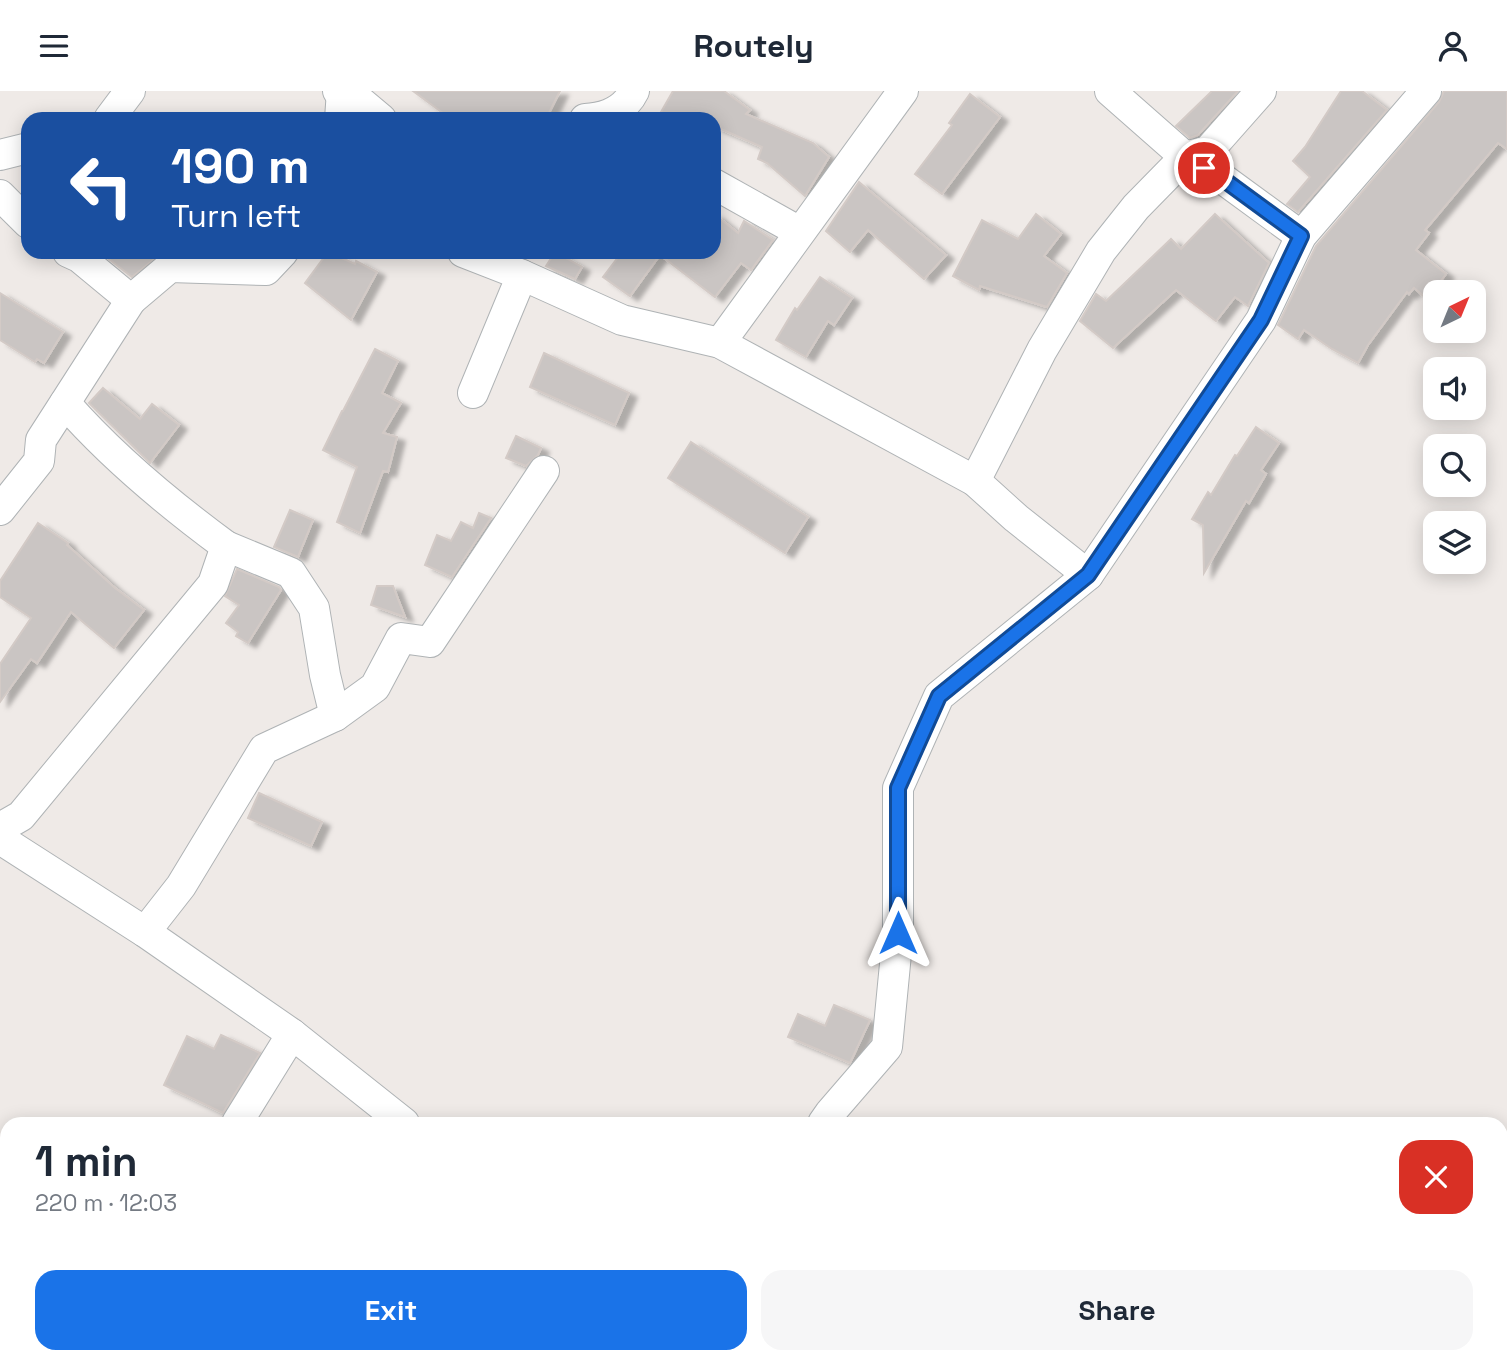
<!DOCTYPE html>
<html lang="en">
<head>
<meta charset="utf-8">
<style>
  :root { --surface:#fff; --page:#f6f6f7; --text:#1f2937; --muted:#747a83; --accent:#1a73e8 }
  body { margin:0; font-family:"Space Grotesk",sans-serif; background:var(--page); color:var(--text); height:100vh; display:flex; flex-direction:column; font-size:26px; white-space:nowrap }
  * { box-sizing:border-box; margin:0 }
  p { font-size:23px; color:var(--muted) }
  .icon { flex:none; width:38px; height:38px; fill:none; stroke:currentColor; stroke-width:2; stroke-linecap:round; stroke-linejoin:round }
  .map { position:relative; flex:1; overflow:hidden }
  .details { position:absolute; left:0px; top:1026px; width:1508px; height:247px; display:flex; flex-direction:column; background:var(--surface); border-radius:21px 21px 0 0; box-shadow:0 4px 18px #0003 }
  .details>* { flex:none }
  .top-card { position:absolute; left:21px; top:21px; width:700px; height:147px; border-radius:21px; box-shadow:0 4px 18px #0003; background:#1a4fa0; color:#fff; overflow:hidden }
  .needle { width:46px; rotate:43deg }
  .buttons { position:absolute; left:1423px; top:189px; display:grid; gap:14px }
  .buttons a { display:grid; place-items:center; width:63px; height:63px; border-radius:14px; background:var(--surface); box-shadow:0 4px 18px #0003; font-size:35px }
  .pin { position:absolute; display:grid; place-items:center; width:60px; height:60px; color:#fff; margin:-30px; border:4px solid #fff; border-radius:50%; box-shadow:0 2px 7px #0007 }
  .me { position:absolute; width:77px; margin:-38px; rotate:0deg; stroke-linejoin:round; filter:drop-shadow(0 0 5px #0008) }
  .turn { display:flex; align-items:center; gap:24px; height:147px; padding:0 35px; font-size:32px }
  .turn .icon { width:91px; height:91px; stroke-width:2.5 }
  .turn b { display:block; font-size:49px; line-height:60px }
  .round { display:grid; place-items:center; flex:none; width:74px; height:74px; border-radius:21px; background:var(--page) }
  .summary { display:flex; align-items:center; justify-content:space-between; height:119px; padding:0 35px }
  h1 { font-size:42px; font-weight:600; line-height:52px }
  .action { display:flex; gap:14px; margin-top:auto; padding:14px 35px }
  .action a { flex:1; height:80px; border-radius:21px; background:var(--accent); color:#fff; font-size:28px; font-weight:600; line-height:80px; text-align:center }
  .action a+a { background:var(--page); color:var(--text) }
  header { display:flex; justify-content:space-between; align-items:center; height:91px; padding:0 35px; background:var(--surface); font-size:32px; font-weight:600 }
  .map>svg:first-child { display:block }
</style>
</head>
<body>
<header><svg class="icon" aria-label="menu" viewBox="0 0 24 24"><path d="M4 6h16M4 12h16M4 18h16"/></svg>Routely<svg class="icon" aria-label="person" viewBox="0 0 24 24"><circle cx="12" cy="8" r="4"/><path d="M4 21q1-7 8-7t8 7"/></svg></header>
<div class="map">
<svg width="1507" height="1271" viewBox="0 0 1507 1271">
  <defs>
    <filter id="shadow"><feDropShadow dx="8" dy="4.5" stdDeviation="2" flood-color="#0004"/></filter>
  </defs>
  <rect width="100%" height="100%" fill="#efeae7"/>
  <g fill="#cac5c3" stroke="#d3cac6" stroke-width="2" filter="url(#shadow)">
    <path d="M413,0H560L546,28H451Z"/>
    <path d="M673,0H724L750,19L746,23L813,52L829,66L805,105L767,72L758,68L762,56L714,35V28H657Z"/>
    <path d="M1212,0H1238L1198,44L1190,47L1176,35Z"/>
    <path d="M1341,0H1362L1387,19L1298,121L1287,113L1310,86L1293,70L1305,56Z"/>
    <path d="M1444,0H1507V58L1498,52L1425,139L1429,142L1416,159L1446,183L1427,208L1414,197L1409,203L1407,201L1368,254L1358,272L1332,258L1304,239L1298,248L1278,234L1316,155L1439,11Z"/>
    <path d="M970,3L1000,26L942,103L915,83L952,34L949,32Z"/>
    <path d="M859,91L946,164L924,188L868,139L850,161L826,140Z"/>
    <path d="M714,123L738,142L744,130L773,149L751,179L741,172L715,206L660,164L630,205L603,186L622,161H714Z"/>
    <path d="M1036,123L1061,143L1044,165L1067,182L1047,216L980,195L979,199L953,185L982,129L1018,148Z"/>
    <path d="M1215,123L1269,172L1248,215L1235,206L1216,230L1176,199L1113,257L1080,230L1096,203L1106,210L1171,148L1181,158Z"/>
    <path d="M100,161H163L132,186Z"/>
    <path d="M328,161L355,173L356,170L377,181L351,229L305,192Z"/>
    <path d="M555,161L582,176L575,188L546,175Z"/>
    <path d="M820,186L852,207L834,234L828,230L806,266L776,249L795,217L797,219Z"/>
    <path d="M0,202L63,241L44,272L37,268L35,271L0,249Z"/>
    <path d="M375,258L398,270L382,302L401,312L383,342L397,346L388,381L383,380L360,442L337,431L357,376L323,359L342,320H343Z"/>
    <path d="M544,262L629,302L615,334L530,296Z"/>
    <path d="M103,297L140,328L152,313L179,334L150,372L89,312Z"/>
    <path d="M1256,336L1279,352L1261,379L1266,383L1249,412L1246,410L1204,482L1203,434L1192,428L1208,401L1211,404L1235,364L1237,365Z"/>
    <path d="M516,345L541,357L538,364L526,375L506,367Z"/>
    <path d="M691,351L808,426L785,462L668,387Z"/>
    <path d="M290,419L313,429L298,466L274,456Z"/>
    <path d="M479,422L491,427L452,486L425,474L437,444L451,450L461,431L473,437Z"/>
    <path d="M38,432L68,452L67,454L115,497L144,519L114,557L71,521L37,572L31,568L0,611V573L31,527L0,506V490Z"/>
    <path d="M237,478L279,496L281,499L248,552L236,545L238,541L226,532L239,514L225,505Z"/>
    <path d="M377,495H393L405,526L371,514Z"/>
    <path d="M259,702L322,731L311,755L248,727Z"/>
    <path d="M834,914L870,929L850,972L788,946L798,923L825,935Z"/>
    <path d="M221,944L260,962L223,1022L164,994L187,945L214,958Z"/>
  </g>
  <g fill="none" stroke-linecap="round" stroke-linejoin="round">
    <g stroke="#afb3b5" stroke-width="32">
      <g id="minor">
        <path d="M338,0L356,7L381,28"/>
        <path d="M1110,0L1185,66L1223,88L1301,145"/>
        <path d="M109,28L130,0"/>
        <path d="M340,28L342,0"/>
        <path d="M585,28C605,27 625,19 634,0"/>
        <path d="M0,64L28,57"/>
        <path d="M714,93L798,140"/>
        <path d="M0,104L28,132"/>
        <path d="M68,161L79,166L131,209L170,176L266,179L283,161"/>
        <path d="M463,161L522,184L622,229L720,252L975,390L1016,427L1088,484"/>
        <path d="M720,252L903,0"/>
        <path d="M473,302L522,184"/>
        <path d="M65,312C112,366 169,413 226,455"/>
        <path d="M975,390L1042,259L1101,160L1136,116L1185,66L1208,60L1261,0"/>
        <path d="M0,419L39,370L41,349L131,209"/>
        <path d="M0,737L21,725L213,493L226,455L291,482L314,517L325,584L335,625"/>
        <path d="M0,748L145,841L292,943L404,1032"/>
        <path d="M145,841L181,795L264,658L335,625L375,596L401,547L430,551L544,380"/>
        <path d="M237,1032L292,943"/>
        <path d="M823,1032L830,1022L887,956L898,842V697L939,605L1088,484L1261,229L1301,145L1426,0"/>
        <path d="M0,1215L7,1209"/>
        <path d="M737,1265L746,1271"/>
        <path d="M131,1271L132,1265"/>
        <path d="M692,1271L693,1265"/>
      </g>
    </g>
    <use href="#minor" stroke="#fff" stroke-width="30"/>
  </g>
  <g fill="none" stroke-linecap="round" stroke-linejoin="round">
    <g stroke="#114b97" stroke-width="18">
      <path id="route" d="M898,842V697L939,605L1088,484L1261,229L1301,145L1223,88L1204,77"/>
    </g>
    <use href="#route" stroke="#1a73e8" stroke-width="12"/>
  </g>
</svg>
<div class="buttons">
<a><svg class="needle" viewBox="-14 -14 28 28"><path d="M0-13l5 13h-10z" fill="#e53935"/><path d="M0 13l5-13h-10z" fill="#747a83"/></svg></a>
<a><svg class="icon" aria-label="sound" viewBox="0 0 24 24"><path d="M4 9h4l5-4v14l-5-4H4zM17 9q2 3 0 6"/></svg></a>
<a><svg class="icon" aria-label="search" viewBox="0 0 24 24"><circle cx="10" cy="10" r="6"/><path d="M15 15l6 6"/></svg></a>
<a><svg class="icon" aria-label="layers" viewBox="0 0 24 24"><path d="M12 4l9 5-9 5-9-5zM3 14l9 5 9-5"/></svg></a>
</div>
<div class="pin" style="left:1204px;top:77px;background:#d93025"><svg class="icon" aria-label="arrive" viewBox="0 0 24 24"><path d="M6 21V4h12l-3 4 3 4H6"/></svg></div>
<svg class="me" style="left:898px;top:842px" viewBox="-20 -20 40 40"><path d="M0-17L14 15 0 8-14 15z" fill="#1a73e8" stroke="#fff" stroke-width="4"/></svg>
<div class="top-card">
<div class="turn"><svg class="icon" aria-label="left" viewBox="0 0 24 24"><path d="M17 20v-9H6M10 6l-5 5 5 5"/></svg><div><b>190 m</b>Turn left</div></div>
</div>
<section class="details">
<div class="summary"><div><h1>1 min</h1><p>220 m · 12:03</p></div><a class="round" style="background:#d93025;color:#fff"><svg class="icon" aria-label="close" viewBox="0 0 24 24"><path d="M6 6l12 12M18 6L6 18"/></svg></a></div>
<div class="action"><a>Exit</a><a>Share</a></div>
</section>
</div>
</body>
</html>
